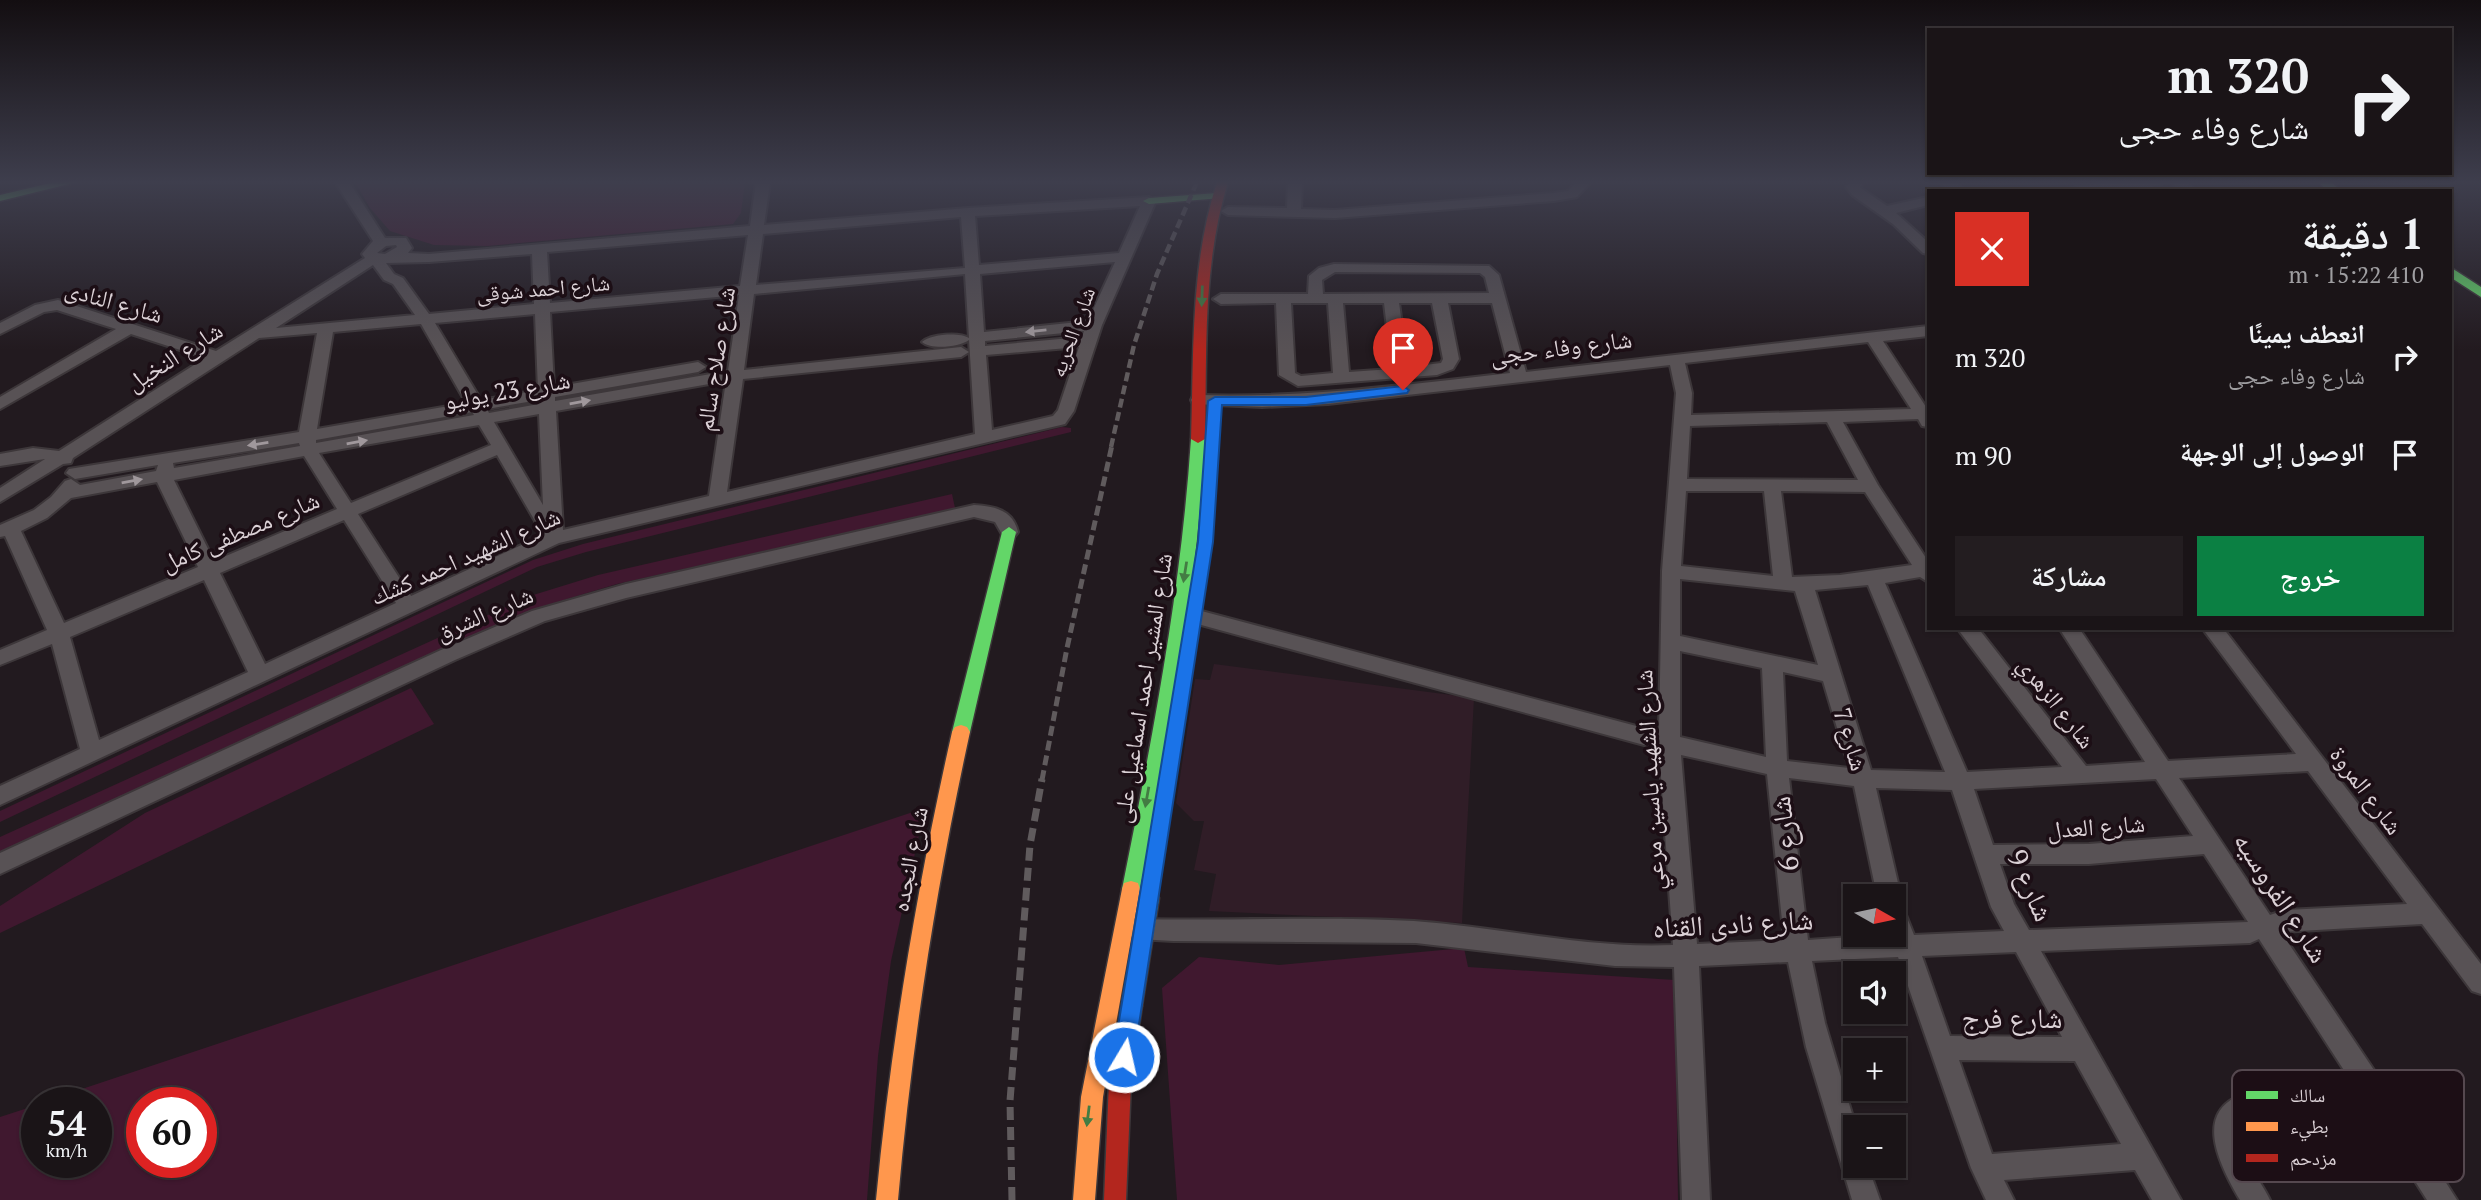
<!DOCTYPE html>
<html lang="ar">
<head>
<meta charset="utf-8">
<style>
  :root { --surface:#1a1417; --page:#231d20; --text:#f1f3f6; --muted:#9f9ea1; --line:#383336; --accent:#0b8043 }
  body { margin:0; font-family:"PT Serif","Noto Naskh Arabic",serif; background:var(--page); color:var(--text); direction:rtl; height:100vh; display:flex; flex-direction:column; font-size:26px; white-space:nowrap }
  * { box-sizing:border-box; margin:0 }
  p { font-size:23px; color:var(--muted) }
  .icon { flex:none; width:38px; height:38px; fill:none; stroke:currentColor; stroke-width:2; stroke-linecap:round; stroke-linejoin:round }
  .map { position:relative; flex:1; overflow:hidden; direction:ltr }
  .drawer { position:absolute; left:1927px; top:189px; width:525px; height:441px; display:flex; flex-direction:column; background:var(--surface); border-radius:0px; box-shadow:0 2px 5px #0004,0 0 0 2px var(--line); direction:rtl }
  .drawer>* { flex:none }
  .top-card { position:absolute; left:1927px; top:28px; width:525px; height:147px; border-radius:0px; box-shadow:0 2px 5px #0004,0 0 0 2px var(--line); direction:rtl; background:#1a1417; color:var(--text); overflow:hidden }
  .needle { width:46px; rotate:99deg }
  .fabs { position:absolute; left:1843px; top:884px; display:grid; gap:14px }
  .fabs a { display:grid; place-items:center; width:63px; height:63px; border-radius:0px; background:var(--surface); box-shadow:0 2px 5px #0004,0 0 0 2px var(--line); font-size:35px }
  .speed { position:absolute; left:21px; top:1087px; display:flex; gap:14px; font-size:35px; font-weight:700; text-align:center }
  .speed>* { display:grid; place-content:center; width:91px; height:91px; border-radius:50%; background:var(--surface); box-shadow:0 2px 5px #0004,0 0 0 2px var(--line); line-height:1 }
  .speed small { font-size:18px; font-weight:400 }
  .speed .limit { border:10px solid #d22; background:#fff; color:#111 }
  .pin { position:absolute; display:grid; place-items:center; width:60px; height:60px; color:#fff; margin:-72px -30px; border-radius:50% 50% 50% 0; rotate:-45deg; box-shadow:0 0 7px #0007 }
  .pin .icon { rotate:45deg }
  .me { position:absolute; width:77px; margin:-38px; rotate:9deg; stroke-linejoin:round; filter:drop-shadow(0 0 5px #0008) }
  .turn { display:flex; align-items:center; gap:24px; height:147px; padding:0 28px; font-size:32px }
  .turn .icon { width:91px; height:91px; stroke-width:2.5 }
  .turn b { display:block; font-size:49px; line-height:60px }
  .round { display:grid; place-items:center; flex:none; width:74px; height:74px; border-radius:0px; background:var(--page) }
  .overview { display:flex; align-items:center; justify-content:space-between; height:119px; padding:0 28px }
  h1 { font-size:42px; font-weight:600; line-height:52px }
  .action { display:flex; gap:14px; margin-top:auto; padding:14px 28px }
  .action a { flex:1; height:80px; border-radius:0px; background:var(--accent); color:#fff; font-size:28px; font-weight:600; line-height:80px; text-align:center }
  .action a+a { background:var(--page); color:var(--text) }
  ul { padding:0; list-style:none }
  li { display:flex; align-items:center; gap:21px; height:98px; padding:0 28px }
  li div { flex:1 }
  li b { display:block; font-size:26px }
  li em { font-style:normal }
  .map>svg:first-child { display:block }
</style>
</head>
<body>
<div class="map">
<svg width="2481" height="1200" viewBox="0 0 2481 1200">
  <rect width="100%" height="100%" fill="#221a1f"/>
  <path fill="#301d27" d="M1214,664L1474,698L1462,923L1209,911L1216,874L1194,870L1204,821H1194L1176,803L1195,679L1210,680Z"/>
  <g fill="#40182f" fill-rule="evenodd">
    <path d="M355,182H745L741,213L733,224L487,246L434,245L390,231L370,208Z"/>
    <path d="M1062,427L1071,428V432L586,552L537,567L0,822V811L533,560L583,544Z"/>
    <path d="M952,494L955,508L617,584L544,606L0,852V837L530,596L598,575Z"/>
    <path d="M411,688L434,724L0,933V906L145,813Z"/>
    <path d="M925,808L891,961L878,1056L867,1200H0V1117L37,1105V1162H96V1102H43ZM201,1102V1162H142V1102Z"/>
    <path d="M1464,948L1468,967L1675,980L1678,1200H1177L1162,988L1199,957L1279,965Z"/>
  </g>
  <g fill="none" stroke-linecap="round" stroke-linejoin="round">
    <g stroke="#3d373a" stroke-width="4">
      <g id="street">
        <path d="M335,182H349L385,238H406L412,248L408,253L429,254L750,226L756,182H770L764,225L968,208L1149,197L1156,201L1102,325L1074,411L1065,424L559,543L0,805V786L80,749L52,644L0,665V650L47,630L5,536L0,537V525L34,510L51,497L65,481L71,479L80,485L156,471L158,465L75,479L66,473L69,469L299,432L317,333L259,338L73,458L71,463L63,464L0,502V488L45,459L0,466V454L33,448L59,451L205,358L131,334L0,409V397L116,329L57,310L44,312L0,334V323L35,305L58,300L216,351L365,258L362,254L373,241ZM1140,206L1119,253L979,265L975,216ZM961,217L965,268L756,285L763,234ZM748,235L740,286L550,303L547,252ZM396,245L397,247L385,254L377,253L386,246ZM532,254L534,304L429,314L403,278L394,274L386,263L429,262ZM1115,262L1088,321L984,332L980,274ZM373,265L384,280L393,284L415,315L276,328ZM965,274L969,338C959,332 931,334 922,342C932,350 959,347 969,340L975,434L727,492L743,379L961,357L969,352L961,347L744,370L754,294ZM739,295L728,371L555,401V397L698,372L706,367L698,362L554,387L550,312ZM535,314L538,390L481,400L435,323ZM421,324L466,403L317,429L333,332ZM1084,331L1082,337L985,346V341ZM1079,347L1058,410L1053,416L992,430L986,355ZM726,381L709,496L563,530L556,411ZM539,400V404L489,413L487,409ZM472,412L474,415L316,443V440ZM539,414L543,505L494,422ZM479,425L491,445L351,503L319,453ZM299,443L300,446L174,468L173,463ZM497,455L543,535L411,596L358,514ZM304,456L337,509L214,561L174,480ZM157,482L198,567L64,623L21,531L47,518L71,498ZM344,520L396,603L265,664L220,573ZM204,580L248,672L99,740L70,637Z"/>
        <path d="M1288,182H1302L1301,209L1335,210L1554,193L1568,191L1576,182H1591L1577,197L1554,201L1335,218L1228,215L1221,211L1228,207L1287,208Z"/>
        <path d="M1850,182H1864L1860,187L1862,189L1887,206L1928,197V205L1896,213L1928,242V254L1923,253L1893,224L1852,195L1846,187Z"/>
        <path d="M1940,182H1956L1965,191H1949Z"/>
        <path d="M2117,182H2165C2149,193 2089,191 2068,191L2075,187Z"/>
        <path d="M2171,182H2187L2196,191H2180Z"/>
        <path d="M1334,264L1489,266L1499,275L1526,372L1928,326V336L1883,341L1928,410V427L1922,426L1918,419L1843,422L1878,485L1928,561V582L1920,577L1885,583L1967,772L2062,767L1957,628H1978L2086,766L2145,762L2059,628H2079L2168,761L2296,754L2202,628H2223L2481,964V994L2472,991L2422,924L2281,932L2380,1079L2457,1200H2427L2364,1101L2253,1115C2220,1137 2259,1175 2270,1200H2240C2168,1080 2260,1089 2349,1078L2259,939L2250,943L2041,951L2181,1200H2152L2135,1170L2004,1180L2014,1200H1986L1971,1168L1898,957L1812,961L1825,1023L1856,1127L1855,1166H1868L1880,1200H1852L1806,1047L1788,962L1699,966L1710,1200H1682L1674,967L1615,966L1416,943L1173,941L1138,939L1130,936L1126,929L1130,922L1138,919C1230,921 1322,916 1414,921C1501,927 1586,949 1673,945L1659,749L1194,623L1187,621L1184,616L1187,611L1194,609L1659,732L1662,571L1676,393L1670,365L1328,404L1262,407L1193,404L1191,400L1193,396L1199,395C1304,398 1406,385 1510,373L1492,303H1448L1459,359L1453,369L1437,375L1298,386L1279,375L1276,303L1221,304L1213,299L1221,294H1308L1309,276L1319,268ZM1335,272L1480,273L1485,277L1489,293L1323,294L1322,280ZM1291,303H1328L1333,373L1301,376L1295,373ZM1343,303H1384L1392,369L1349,372ZM1399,303H1432L1443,359L1441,363L1408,367ZM1868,342L1911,409L1691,415L1692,393L1685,363ZM1827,422L1858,480L1687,479L1690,426ZM1686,491H1764L1773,576L1681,566ZM1781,491L1865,492L1912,565L1840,575L1792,577ZM1680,579L1795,591L1818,665L1680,636ZM1868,585L1945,772L1871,770L1815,590ZM1680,651L1762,668L1766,757L1680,737ZM1783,672L1823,681L1849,768L1787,761ZM1681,755L1767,774L1784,940L1697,944ZM2308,771L2407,904L2285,910L2270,915L2179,778ZM1789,778L1854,786L1877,896H1894V934L1808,940ZM2156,779L2193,836L2089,844L1993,845L1974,789ZM1876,788L1952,790L1991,907L2004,931L1914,935L1902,905L1897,903L1901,896ZM2204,854L2248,922L2029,930L2014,904L2000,864H2089ZM2016,952L2062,1037L1950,1036L1922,956ZM1959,1060L2075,1061L2121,1144L1992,1154Z"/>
        <path d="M974,505C994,506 1013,510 1018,532L1015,536H1003L995,522L974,517L626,598L545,621L455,660L0,874V853L441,650L532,611L626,584Z"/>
      </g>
    </g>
    <g stroke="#3d373a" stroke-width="3">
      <g id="fast">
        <path d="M55,182H77L0,201V195Z"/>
        <path d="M2318,182H2331L2341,191H2328Z"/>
        <path d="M1217,193L1221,194V198L1149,204L1143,201L1149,198Z"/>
        <path d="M2450,267L2481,287V297L2450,277Z"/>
        <path d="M1198,435L1205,439C1197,591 1169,740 1140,889L1138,895L1131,897L1124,895L1122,889C1152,740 1181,591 1191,439Z"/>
        <path d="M1009,527L1016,532L970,732L967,737L961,739L955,737L952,732L1002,532Z"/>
        <path d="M1149,890L1156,892L1159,898L1142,1006L1139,1013L1132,1015L1125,1013L1122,1006L1139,898L1142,892Z"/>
      </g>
    </g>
    <g stroke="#3d373a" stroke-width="3">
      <g id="slow">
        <path d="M961,725L967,727L970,732C936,887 912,1042 898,1200H876C891,1042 917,887 952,732L955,727Z"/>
        <path d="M1131,881L1138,883L1140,889L1103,1097L1095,1200H1073L1081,1097L1122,889L1124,883Z"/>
      </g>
    </g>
    <g stroke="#3d373a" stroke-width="3">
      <g id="jam">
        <path d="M1217,182H1228C1202,266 1207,352 1205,439L1198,443L1191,439C1194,352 1190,266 1217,182Z"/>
        <path d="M1132,997L1139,999L1142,1006L1131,1082L1126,1200H1104L1109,1082L1122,1006L1125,999Z"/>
      </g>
    </g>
    <use href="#street" fill="#585255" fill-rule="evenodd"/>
    <use href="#fast" fill="#63d668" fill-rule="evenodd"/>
    <use href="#slow" fill="#ff974d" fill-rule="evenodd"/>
    <use href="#jam" fill="#b3261e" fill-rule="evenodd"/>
    <path stroke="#605b5d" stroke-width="4.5" stroke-dasharray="9 4.5" stroke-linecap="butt" d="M1111,447L1134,345L1157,274L1197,182"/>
    <path stroke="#605b5d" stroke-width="5" stroke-dasharray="10 5" stroke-linecap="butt" d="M1042,780L1067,648L1112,445"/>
    <path stroke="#605b5d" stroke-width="7" stroke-dasharray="13 7" stroke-linecap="butt" d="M1012,1200L1010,1101L1030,845L1042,779"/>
  </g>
  <defs><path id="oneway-solid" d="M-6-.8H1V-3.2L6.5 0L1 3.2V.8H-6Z" transform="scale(1.75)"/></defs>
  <g fill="#437c43">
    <use href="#oneway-solid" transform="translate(1202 296) rotate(92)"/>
    <use href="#oneway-solid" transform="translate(1185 572) rotate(99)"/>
    <use href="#oneway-solid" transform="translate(1147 797) rotate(100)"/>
    <use href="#oneway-solid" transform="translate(1088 1116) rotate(97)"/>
  </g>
  <g fill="#a0989c">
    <use href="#oneway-solid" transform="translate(1036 331) rotate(174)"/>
    <use href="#oneway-solid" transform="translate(580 402) rotate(-10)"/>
    <use href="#oneway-solid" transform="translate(357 442) rotate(-10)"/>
    <use href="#oneway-solid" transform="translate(258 444) rotate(171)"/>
    <use href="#oneway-solid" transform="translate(132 481) rotate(-10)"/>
  </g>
  <linearGradient id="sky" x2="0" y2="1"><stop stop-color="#130e11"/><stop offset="0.52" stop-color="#3e3e4d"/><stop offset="1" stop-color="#3e3e4d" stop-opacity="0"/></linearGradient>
  <rect width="2481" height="350" fill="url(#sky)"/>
  <path fill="#1a73e8" stroke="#114b97" stroke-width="2" d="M1403,386L1409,390L1407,393L1306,405H1222L1213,542L1134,1057L1131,1064L1124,1067L1116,1064L1113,1057L1198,542L1208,401L1215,397H1306Z"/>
  <g text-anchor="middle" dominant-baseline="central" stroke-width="7" stroke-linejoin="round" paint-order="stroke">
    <g font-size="21" fill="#dbd1d6" stroke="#1c0e15">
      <text transform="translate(543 288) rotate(-5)">شارع احمد شوقى</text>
      <text transform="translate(1072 332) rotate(-70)">شارع الحريه</text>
    </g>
    <g font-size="24" fill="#dbd1d6" stroke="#1c0e15">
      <text transform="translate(114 301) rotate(16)">شارع النادى</text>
      <text transform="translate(1561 347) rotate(-7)">شارع وفاء حجى</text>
      <text transform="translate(174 356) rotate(-32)">شارع النخيل</text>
      <text transform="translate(715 359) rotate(-81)">شارع صلاح سالم</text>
      <text transform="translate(507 390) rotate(-10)">شارع 23 يوليو</text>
      <text transform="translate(240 531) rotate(-23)">شارع مصطفى كامل</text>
      <text transform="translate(465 556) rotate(-24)">شارع الشهيد احمد كشك</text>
      <text transform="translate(484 613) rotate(-23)">شارع الشرق</text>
      <text transform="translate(1142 688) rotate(-81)">شارع المشير احمد اسماعيل على</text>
      <text transform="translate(2057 702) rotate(52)">شارع الزهري</text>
      <text transform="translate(1851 739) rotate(73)">شارع 7</text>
      <text transform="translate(1649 780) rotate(-93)">شارع الشهيد ياسين مرعي</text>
      <text transform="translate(2367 790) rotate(53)">شارع المروة</text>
      <text transform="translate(2096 826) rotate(-4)">شارع العدل</text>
      <text transform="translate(909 859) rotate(-79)">شارع النجده</text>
    </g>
    <g font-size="28" fill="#dbd1d6" stroke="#1c0e15">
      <text transform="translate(1784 834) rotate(-97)">شارع 6</text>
      <text transform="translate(2031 885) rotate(66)">شارع 9</text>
      <text transform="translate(2282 897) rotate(57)">شارع الفروسيه</text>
      <text transform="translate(1733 923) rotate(-3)">شارع نادى القناه</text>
      <text x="2012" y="1017">شارع فرج</text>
    </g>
  </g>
  <rect x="2232" y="1070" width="232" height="112" rx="10" fill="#1c0e15" stroke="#55484f" stroke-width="2"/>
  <rect x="2246" y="1091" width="32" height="8" fill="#63d668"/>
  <rect x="2246" y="1122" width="32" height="9" fill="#ff974d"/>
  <rect x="2246" y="1154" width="32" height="8" fill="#b3261e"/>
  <g font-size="19" fill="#dbd1d6">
    <text x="2290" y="1102">سالك</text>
    <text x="2290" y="1133">بطيء</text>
    <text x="2290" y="1165">مزدحم</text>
  </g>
</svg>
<div class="fabs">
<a><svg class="needle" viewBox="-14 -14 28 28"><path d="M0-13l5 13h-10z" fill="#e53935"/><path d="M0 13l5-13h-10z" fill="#9f9ea1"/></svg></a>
<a><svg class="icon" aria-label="sound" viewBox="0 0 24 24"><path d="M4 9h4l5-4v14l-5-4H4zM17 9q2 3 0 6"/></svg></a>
<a>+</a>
<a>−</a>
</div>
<div class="speed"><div>54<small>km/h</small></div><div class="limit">60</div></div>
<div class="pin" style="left:1403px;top:390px;background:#d93025"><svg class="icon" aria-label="arrive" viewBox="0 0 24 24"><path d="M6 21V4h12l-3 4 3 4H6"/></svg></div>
<svg class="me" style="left:1124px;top:1057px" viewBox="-20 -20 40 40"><circle r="17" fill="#1a73e8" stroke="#fff" stroke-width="3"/><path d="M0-11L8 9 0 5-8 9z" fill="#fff"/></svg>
<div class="top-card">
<div class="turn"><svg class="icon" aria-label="right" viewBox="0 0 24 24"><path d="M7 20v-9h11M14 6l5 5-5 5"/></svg><div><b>320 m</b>شارع وفاء حجى</div></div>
</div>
<section class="drawer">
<div class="overview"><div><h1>1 دقيقة</h1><p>410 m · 15:22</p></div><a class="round" style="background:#d93025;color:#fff"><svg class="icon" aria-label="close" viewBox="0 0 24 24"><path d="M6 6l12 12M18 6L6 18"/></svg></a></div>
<ul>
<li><svg class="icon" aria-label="right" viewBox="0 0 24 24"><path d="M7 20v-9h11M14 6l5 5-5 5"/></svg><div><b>انعطف يمينًا</b><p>شارع وفاء حجى</p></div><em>320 m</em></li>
<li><svg class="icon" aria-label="arrive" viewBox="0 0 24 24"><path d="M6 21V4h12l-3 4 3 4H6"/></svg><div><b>الوصول إلى الوجهة</b></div><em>90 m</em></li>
</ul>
<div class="action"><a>خروج</a><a>مشاركة</a></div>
</section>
</div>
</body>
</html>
